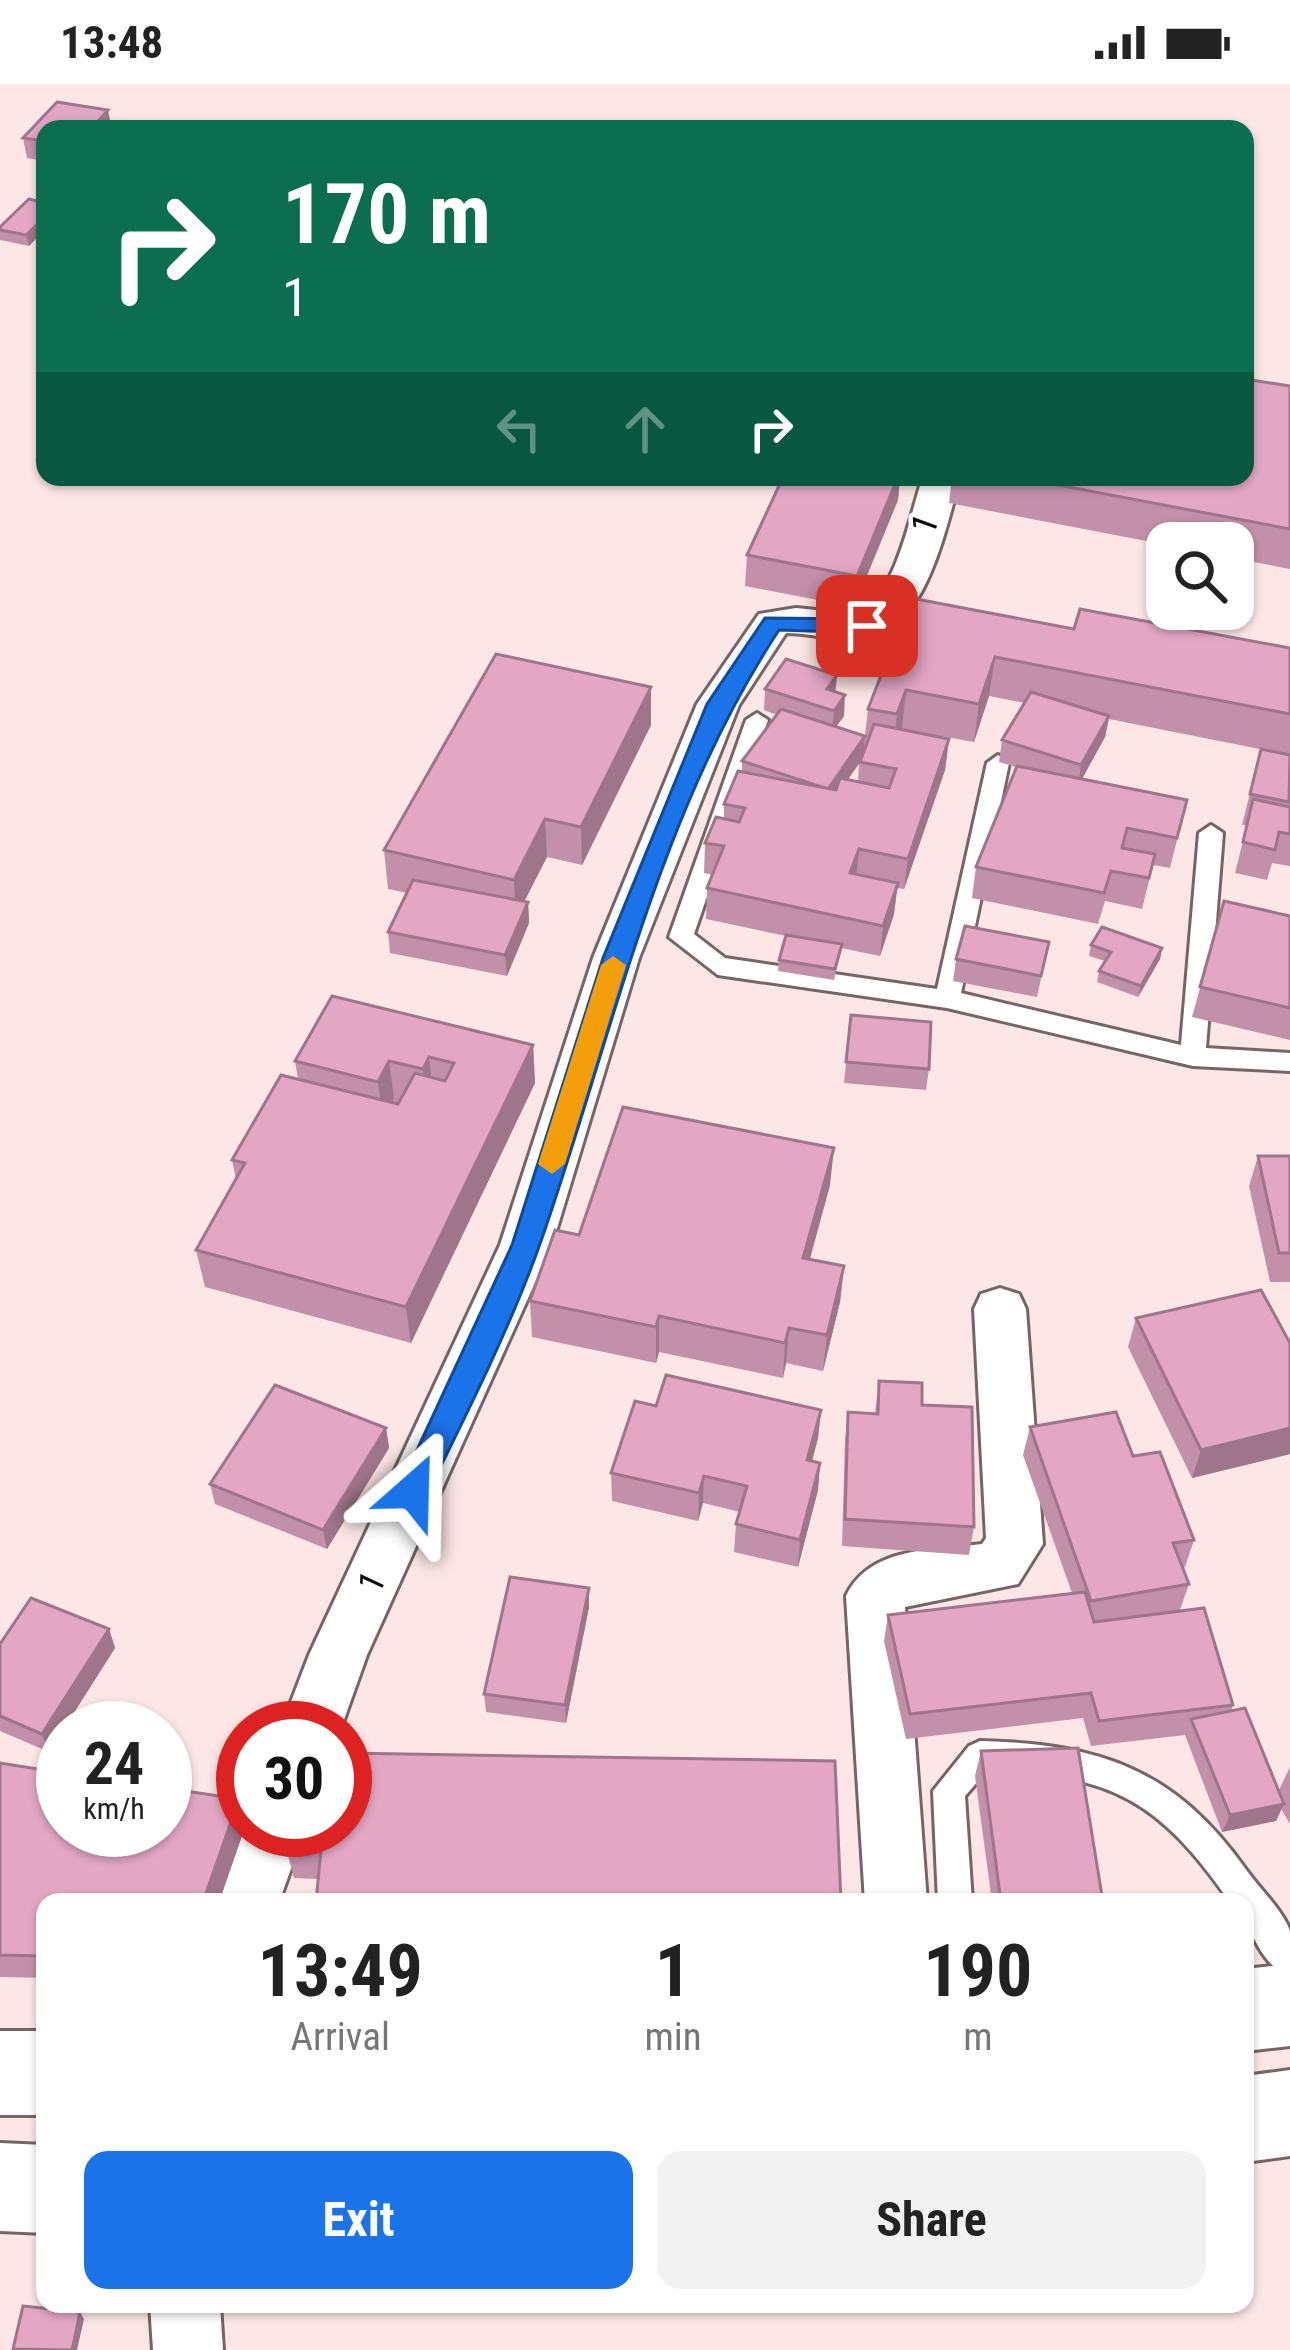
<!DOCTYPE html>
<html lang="en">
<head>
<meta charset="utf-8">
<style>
  :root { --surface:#fff; --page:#f2f2f2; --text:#222; --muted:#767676; --accent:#1a73e8 }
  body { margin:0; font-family:"Roboto Condensed",sans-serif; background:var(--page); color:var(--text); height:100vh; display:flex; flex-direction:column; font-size:45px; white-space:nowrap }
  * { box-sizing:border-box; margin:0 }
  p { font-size:39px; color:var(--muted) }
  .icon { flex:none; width:66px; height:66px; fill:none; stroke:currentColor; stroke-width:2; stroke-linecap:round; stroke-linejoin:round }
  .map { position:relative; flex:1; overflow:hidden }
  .details { position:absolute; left:36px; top:1809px; width:1218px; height:420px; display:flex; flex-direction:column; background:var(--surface); border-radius:24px; box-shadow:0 3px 9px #0004 }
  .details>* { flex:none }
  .top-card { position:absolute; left:36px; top:36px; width:1218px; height:366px; border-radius:24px; box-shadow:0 3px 9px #0004; background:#0b6e4f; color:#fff; overflow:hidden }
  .controls { position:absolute; left:1146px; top:438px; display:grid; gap:24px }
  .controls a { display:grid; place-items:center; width:108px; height:108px; border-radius:24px; background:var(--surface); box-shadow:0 3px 9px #0004; font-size:60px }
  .speed { position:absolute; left:36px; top:1617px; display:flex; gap:24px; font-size:60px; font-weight:700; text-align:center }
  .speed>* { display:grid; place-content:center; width:156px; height:156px; border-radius:50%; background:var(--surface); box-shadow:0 3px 9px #0004; line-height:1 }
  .speed small { font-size:30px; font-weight:400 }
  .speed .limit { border:18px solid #d22; background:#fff; color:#111 }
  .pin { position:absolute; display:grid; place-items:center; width:102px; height:102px; color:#fff; margin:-51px; border-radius:24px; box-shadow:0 6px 18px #0006 }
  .me { position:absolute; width:132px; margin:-66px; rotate:25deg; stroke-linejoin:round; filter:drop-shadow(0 0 9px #0008) }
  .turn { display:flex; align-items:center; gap:42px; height:252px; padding:0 48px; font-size:54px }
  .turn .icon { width:156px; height:156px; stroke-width:2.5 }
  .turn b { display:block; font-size:84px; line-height:102px }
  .lanes { display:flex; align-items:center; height:114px; padding:0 48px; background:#0003; justify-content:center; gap:60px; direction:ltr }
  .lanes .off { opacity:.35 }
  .eta { display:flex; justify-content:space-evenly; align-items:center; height:204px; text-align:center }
  .eta b { font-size:72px; font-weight:700; line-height:84px }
  .cta { display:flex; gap:24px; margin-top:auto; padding:24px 48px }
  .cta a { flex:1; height:138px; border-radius:24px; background:var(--accent); color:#fff; font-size:48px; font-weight:700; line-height:138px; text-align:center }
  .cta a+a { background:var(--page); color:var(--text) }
  .status { display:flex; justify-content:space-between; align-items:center; height:84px; padding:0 60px; background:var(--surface); direction:ltr }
  .status svg { height:33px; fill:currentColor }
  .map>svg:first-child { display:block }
</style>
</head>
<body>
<div class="status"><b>13:48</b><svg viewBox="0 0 49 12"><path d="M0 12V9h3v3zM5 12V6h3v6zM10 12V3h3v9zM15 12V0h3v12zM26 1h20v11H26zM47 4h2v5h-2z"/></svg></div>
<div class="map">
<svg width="1290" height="2266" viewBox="0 0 1290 2266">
  <rect width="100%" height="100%" fill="#fde7e6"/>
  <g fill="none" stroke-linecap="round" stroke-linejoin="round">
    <g stroke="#776464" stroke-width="6">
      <g id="lane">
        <path d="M757,629L768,636L694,850L725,874L937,905L987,679L998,671L1009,679L961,909L1181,961L1199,749L1211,741L1223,749L1206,964L1290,969V987L1193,982L947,924L718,891L669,853L746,636Z"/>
        <path d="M980,1657C1101,1660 1175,1685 1247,1787C1260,1805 1283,1827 1290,1847C1290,1860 1290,1880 1290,1893C1264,1883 1245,1844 1245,1818H1230C1159,1716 1111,1690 987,1687L965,1712L972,1818H938L933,1707L969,1662Z"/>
      </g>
    </g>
    <g stroke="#776464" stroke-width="6">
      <g id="street">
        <path d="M923,393H961C944,445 928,547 862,555C837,558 812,549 786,549L739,621L639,874L552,1161L367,1571L341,1644H281L309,1571L500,1161L593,874L697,620L759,530L796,524L856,530C897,512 909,432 923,393Z"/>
        <path d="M1000,1204L1019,1210L1026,1225L1043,1460L1018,1500L905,1523L927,1818H865L846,1512C870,1462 934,1466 982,1460L986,1454L974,1225L981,1210Z"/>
        <path d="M243,1746H305L279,1818H217Z"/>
        <path d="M150,2220H220L223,2266H153Z"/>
      </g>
    </g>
    <g stroke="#776464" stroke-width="6">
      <g id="highway">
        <path d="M1290,1880V1962L1245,1967V1885Z"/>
        <rect x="0" y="1947" width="45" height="84"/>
        <path d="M1290,1986V2072L1245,2078V1992Z"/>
        <path d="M0,2059L45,2061V2149L0,2147Z"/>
      </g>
    </g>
    <use href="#lane" fill="#fff" fill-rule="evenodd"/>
    <use href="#street" fill="#fff" fill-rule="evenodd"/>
    <use href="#highway" fill="#fff" fill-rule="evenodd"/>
  </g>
  <g fill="#c390a9" fill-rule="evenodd">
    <path d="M45,45V77L27,74L23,54Z"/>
    <path d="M29,115V162L0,156V143Z"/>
    <path d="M1290,302V485L1233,474V459H1167V461L949,419L952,393H1245Z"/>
    <path d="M783,393H900L898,416L854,523L745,502L747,471Z"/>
    <path d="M911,514L1074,545L1290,564V671L1109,635L1105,653L1082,695L1187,716L1170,784L1153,781L1142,825L1105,817L1098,840L972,814L976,783L1016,683L999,678L1002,656L1025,619L989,612L974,658L902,645L949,655L945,686L904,805L897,804L894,830L880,872L841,864L834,896L778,887L779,876L786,852L706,835L707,804L713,791L704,789L705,759L724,735V720L742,687V677L777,631L764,626L765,605L837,591L835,607L844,632L836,643L865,652L863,668L868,625ZM859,679L858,698L847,696Z"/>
    <path d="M651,603V641L582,781L547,773L524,817L528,818L529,839L507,892L390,869L388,848L407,809L388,805L384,766Z"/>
    <path d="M1261,665L1290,671V782L1272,779L1267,796L1235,789L1247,741H1242Z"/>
    <path d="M1224,817L1290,832V956L1192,933Z"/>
    <path d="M1049,858L1037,913L953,897L956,875Z"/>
    <path d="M1091,861L1162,864L1160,875L1138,913L1097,898L1099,887L1105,877L1089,872Z"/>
    <path d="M851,931L929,985L926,1006L844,999Z"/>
    <path d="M533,961L535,999L411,1259L205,1203L196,1166L236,1096L232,1076L298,995L295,977Z"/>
    <path d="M1258,1072H1290V1198H1270L1249,1102Z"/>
    <path d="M830,1101L810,1175L844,1182L840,1218L823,1287L786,1279L783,1294L659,1268L656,1279L532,1253L530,1217L579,1151Z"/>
    <path d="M1136,1234L1290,1259V1370L1192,1394L1128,1263Z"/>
    <path d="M879,1297L922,1321L974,1443L969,1471L842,1462L845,1356L848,1328L875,1329Z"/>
    <path d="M656,1322L821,1326L818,1354L812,1377L820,1379L818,1406L798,1483L734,1468L736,1440L740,1428L703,1419L698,1437L612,1417L611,1389Z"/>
    <path d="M1030,1343L1133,1372L1194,1456L1185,1483H1182L1189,1500L1180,1526L1162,1530L1233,1621L1231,1627L1279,1706L1290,1683V1740L1281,1725L1276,1737L1222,1748L1185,1651L1091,1662L1083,1634L906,1655L884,1557L888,1531L1072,1509L1023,1371Z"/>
    <path d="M386,1344L389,1364L327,1465L215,1420L210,1400Z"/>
    <path d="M589,1504V1523L566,1639L486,1628L484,1610Z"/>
    <path d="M109,1545L115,1564L49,1668L0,1647V1560Z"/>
    <path d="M981,1667L1103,1818H992L975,1692Z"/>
    <path d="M0,1679L239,1715L243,1730L244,1746L219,1818H45V1894L0,1893Z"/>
    <path d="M345,1746L318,1795L294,1794L286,1764Z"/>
  </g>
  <g fill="#9f7589">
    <path d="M108,26L112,45H91Z"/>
    <path d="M45,133V146L29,162L26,151Z"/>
    <path d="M898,393H900L898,416L854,523L857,492Z"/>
    <path d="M995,573L989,612L974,658L979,620Z"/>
    <path d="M837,591L835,612L825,626L827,605Z"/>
    <path d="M651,603V641L582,781L581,743Z"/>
    <path d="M906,606L902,645L893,669L897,630Z"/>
    <path d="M845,611L844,632L832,648L834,627Z"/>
    <path d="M1109,632L1105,653L1078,702L1081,681Z"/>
    <path d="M865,652L863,674L826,727L827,705Z"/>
    <path d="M949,655L945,686L904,805L908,775Z"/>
    <path d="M545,735L547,773L516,834L514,796Z"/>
    <path d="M859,765L856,796L850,789Z"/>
    <path d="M898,799L894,830L880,872L883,842Z"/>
    <path d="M528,818L529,839L507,892L505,871Z"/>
    <path d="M1162,864L1160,875L1138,913L1141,902Z"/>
    <path d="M533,961L535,999L411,1259L406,1223Z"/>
    <path d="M429,973L433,1010L427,1023L423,985Z"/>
    <path d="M389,977L394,1014L383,1035L378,998Z"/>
    <path d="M834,1064L830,1101L800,1210L803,1174Z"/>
    <path d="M844,1182L840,1218L823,1287L827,1251Z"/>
    <path d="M659,1232V1268L656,1279V1243Z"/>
    <path d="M789,1244L786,1279L783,1294L785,1259Z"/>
    <path d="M821,1326L818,1354L805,1404L807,1376Z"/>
    <path d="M386,1344L389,1364L327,1465L323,1446Z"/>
    <path d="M1290,1344V1370L1192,1394L1201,1366Z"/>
    <path d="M820,1379L818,1406L798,1483L800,1456Z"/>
    <path d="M704,1392L703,1419L698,1437L699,1409Z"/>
    <path d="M589,1504V1523L566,1639L565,1621Z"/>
    <path d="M109,1545L115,1564L49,1668L42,1650Z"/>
    <path d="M239,1715L243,1730L244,1746L219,1818H203Z"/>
    <path d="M1284,1720L1276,1737L1222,1748L1230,1731Z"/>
    <path d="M80,2228L84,2235L77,2266H72Z"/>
  </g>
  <g fill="#e3a7c4" stroke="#9f7589" stroke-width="3">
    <path d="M57,18L108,26L91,45H45V57L23,54Z"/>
    <path d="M29,115L45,119V133L26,151L0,146V143Z"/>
    <path d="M1245,295L1290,302V445L1016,393H1245Z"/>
    <path d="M783,393H898L857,492L747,471Z"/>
    <path d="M911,514L1074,545L1080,525L1290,564V630L995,573L979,620L906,606L897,630L868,625Z"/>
    <path d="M496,570L651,603L581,743L545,735L514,796L384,766Z"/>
    <path d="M786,575L837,591L827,605L845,611L834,627L765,605Z"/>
    <path d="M1031,608L1109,632L1081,681L1002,656Z"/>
    <path d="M781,625L865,652L828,705L742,677Z"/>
    <path d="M874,640L949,655L908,775L859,765L850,789L898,799L883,842L707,804L724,762L705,759L716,733L739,738L745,724L724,720L738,687L836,706L840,694L889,704L896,685L860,678Z"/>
    <path d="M1261,665L1290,671L1289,718L1250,710Z"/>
    <path d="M1017,682L1187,716L1177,754L1127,744L1122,764L1155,770L1149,794L1111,787L1104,809L976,783Z"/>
    <path d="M1253,715L1290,723V750L1279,748L1275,766L1243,758Z"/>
    <path d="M413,796L528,818L505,871L388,848Z"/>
    <path d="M1224,817L1290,832V924L1200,903Z"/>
    <path d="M965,842L1049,858L1041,892L956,875Z"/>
    <path d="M1102,843L1162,864L1141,902L1099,887L1111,868L1091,861Z"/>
    <path d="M786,851L842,860L835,885L779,876Z"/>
    <path d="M332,912L533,961L406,1223L196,1166L245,1079L232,1076L281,991L398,1020L415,989L445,997L454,979L429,973L423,985L389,977L378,998L295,977Z"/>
    <path d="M851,931L931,938L929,985L846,978Z"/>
    <path d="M623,1023L834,1064L803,1174L844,1182L827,1251L789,1244L785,1259L659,1232L656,1243L530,1217L555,1146L579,1151Z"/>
    <path d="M1258,1072H1290V1169H1279Z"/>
    <path d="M1261,1206L1290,1259V1344L1201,1366L1136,1234Z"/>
    <path d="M666,1291L821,1326L807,1376L820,1379L800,1456L736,1440L747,1402L704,1392L699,1409L611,1389L635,1317L656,1322Z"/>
    <path d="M879,1297L922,1299V1321L972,1323L974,1443L845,1435L848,1328L878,1330Z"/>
    <path d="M275,1301L386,1344L323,1446L210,1400Z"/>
    <path d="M1116,1328L1133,1372L1160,1368L1194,1456L1173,1459L1189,1500L1091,1517L1030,1343Z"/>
    <path d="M510,1493L589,1504L565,1621L484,1610Z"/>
    <path d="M1085,1508L1094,1538L1204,1524L1233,1621L1099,1637L1091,1609L910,1630L888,1531Z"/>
    <path d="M31,1514L109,1545L42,1650L0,1632V1560Z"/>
    <path d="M1245,1624L1284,1720L1230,1731L1191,1635Z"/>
    <path d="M1078,1664L1103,1818H1001L981,1667Z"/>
    <path d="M345,1669L835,1677L841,1818H316L321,1766L286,1764L288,1746H345Z"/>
    <path d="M0,1679L63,1689V1746H165V1704L239,1715L203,1818H45V1872L0,1871Z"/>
    <path d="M23,2222L80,2228L72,2266L13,2265Z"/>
  </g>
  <path fill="#1a73e8" stroke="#114b97" stroke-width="3" d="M765,534L867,535L878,542L867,549L779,546C657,731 613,951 541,1157C510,1245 465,1333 424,1416H403L398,1407L512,1161L603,874L707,620Z"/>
  <path fill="#f59e0b" d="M613,872L626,881L565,1080L552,1090L538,1080L601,881Z"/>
  <g text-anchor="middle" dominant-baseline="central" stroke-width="9" stroke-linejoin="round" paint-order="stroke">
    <g font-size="36" fill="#100909" stroke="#fff">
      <text transform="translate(925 440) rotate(-70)">1</text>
      <text transform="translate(372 1498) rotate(-65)">1</text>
    </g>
  </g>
</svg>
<div class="controls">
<a><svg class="icon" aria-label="search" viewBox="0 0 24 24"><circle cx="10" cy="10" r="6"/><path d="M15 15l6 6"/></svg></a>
</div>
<div class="speed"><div>24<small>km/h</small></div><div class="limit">30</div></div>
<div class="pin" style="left:867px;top:542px;background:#d93025"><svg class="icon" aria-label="arrive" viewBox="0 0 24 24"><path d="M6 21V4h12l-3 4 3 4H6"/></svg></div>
<svg class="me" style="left:413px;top:1407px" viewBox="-20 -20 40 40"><path d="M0-17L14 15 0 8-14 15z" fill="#1a73e8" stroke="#fff" stroke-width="4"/></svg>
<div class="top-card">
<div class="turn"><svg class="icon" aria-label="right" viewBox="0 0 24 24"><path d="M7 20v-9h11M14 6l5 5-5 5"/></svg><div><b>170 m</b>1</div></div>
<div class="lanes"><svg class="icon off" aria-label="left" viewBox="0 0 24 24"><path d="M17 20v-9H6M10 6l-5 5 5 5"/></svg><svg class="icon off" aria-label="ahead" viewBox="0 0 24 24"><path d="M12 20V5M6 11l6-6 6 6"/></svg><svg class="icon" aria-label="right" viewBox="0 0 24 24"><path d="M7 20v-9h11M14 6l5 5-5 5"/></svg></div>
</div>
<section class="details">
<div class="eta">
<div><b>13:49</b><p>Arrival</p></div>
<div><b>1</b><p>min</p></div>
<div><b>190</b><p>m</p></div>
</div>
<div class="cta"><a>Exit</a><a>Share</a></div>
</section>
</div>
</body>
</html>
